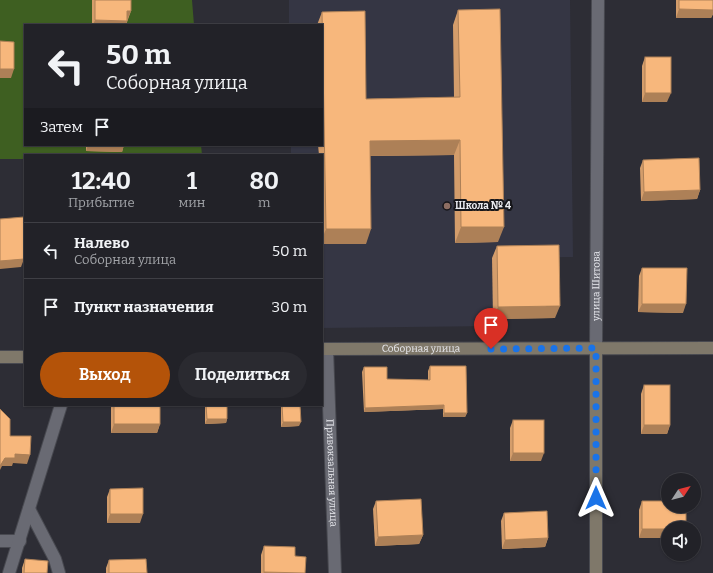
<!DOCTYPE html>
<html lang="ru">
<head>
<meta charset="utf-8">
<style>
  :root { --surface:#222228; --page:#2a2a30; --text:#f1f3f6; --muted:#a2a4a8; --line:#3f3f45; --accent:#b45309 }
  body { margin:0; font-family:Bitter,serif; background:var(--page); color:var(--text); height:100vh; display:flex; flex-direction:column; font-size:15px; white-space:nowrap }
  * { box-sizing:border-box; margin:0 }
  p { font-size:13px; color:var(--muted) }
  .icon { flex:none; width:22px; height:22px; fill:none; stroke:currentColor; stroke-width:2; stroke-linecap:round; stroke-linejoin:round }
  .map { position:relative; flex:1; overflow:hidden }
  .side { position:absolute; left:24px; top:154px; width:299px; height:252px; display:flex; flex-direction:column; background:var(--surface); border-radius:0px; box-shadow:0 1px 3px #0004,0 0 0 1px var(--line) }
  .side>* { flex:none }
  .hud { position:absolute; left:24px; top:24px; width:299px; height:122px; border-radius:0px; box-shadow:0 1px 3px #0004,0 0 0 1px var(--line); background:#222228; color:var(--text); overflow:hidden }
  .needle { width:26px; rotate:54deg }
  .tools { position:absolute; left:661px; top:473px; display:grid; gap:8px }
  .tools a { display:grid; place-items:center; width:40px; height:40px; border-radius:50%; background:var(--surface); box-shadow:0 1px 3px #0004,0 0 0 1px var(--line); font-size:20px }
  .pin { position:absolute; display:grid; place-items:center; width:34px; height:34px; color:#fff; margin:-41px -17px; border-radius:50% 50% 50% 0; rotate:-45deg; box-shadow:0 0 4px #0007 }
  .pin .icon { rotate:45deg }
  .me { position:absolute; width:44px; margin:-22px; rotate:0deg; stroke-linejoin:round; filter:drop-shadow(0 0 3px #0008) }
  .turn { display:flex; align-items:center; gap:14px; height:84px; padding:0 16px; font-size:18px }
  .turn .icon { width:52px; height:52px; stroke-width:2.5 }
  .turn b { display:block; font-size:28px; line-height:34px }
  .then { display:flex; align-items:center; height:38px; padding:0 16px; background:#0003; gap:8px; font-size:15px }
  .eta { display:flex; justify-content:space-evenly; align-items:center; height:68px; text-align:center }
  .eta b { font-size:24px; font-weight:700; line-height:28px }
  .button { display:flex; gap:8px; margin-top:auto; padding:8px 16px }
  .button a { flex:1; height:46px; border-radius:24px; background:var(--accent); color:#fff; font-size:16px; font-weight:700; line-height:46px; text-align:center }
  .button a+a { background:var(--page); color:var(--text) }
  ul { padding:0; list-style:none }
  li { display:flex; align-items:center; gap:12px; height:56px; padding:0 16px; border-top:1px solid var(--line) }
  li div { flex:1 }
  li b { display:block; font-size:15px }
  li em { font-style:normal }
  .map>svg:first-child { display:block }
</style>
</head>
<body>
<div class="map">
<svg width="713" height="573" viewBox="0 0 713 573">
  <rect width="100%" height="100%" fill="#2d2d35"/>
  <path fill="#353644" d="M289,0H570L573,257L493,258V326L322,328V155H291V145H322V25H289Z"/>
  <path fill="#3e5f21" d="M0,0H192L194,25H25V145H201L202,155H25V159H0Z"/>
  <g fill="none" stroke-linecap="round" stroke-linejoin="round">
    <g stroke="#484950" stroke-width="14">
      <g id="lane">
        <path d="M29,509L55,559L59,573"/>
        <path d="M0,541H20"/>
      </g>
    </g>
    <g stroke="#484950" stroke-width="14">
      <g id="street">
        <path id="s1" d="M596,348L598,0"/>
        <path id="s2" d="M327,349L335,573"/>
        <path d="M9,573L61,405"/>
      </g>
    </g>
    <g stroke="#484950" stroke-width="14">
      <g id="secondary">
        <path d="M596,348V573"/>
        <path id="s3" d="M322,349L713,348"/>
        <path d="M0,357H25"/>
      </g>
    </g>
    <use href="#lane" stroke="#696a73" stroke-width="12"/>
    <use href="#street" stroke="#696a73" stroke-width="12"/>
    <use href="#secondary" stroke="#7f786a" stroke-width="12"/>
  </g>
  <g fill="#d49d6b">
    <path d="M92,0H131V11L126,25H92Z"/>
    <path d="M676,0H713V14L711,18H676Z"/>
    <path d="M458,10L498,242L455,243L454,155L370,156L366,244H322V155H319L318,145H322V25H317L322,12L366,99L454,97L453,25Z"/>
    <path d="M645,57L667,102H642V66Z"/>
    <path d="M86,145H124L122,152L86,151Z"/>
    <path d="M643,160L700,190L697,199L641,201L640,168Z"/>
    <path d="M497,246L555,318L493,319L492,258Z"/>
    <path d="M642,268L683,313L638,312L639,276Z"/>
    <path d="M430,366L467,413L465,417H443V409L364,412L362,372L364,367L387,379L428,380V371Z"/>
    <path d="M644,385L670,425L667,434H641V394Z"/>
    <path d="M111,405H160V424L157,433H111Z"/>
    <path d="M205,405H227V419L226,423L205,424Z"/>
    <path d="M281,405H300L299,426L281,427Z"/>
    <path d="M513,420L541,461H510V428Z"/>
    <path d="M110,489L140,523H107V497Z"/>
    <path d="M376,501L423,535L419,544L375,546L373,509Z"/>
    <path d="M642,501H668L639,538V510Z"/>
    <path d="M504,513L548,538L545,547L502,549L501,521Z"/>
    <path d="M264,546L295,556L305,573H261V555Z"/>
    <path d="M25,559L47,573H22V568Z"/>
    <path d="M109,560L147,573H106V568Z"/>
  </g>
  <g fill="#ad8057">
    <path d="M679,9L713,10V14L711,18H676Z"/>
    <path d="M127,11H131L127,20Z"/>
    <path d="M95,20L127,21L126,25H93Z"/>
    <path d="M0,69H14L11,78H0Z"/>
    <path d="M645,93H671L667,102H642Z"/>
    <path d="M460,140L454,155L365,156L370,141Z"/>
    <path d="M88,145H124L122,152L86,151Z"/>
    <path d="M700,190L697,199L641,201L644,192Z"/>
    <path d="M461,227H504L498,242L455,243Z"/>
    <path d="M326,229H371L366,244H322V239Z"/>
    <path d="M24,251H25V259H24L21,267L0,269V261Z"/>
    <path d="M642,304H686L683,313L638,312Z"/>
    <path d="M560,306L555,318L493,319L498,307Z"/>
    <path d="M444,405L443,409L364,412L365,408Z"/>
    <path d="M444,413H467L465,417H443Z"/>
    <path d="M207,419H227L226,423L205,424Z"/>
    <path d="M283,422H301L299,426L281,427Z"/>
    <path d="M114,424H160L157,433H111Z"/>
    <path d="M644,425H670L667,434H641Z"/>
    <path d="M513,453H544L541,461H510Z"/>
    <path d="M15,454L30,455L27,464L13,463L12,466H2L0,470V466L5,458Z"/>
    <path d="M110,514H143L140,523H107Z"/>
    <path d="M642,529H668V538H639Z"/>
    <path d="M423,535L419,544L375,546L378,537Z"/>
    <path d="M548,538L545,547L502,549L505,540Z"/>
    <path d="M264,572L296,573H263Z"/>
  </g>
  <g fill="#f7b77c" stroke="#ad8057">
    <path d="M95,0H131V11H127V21L95,20Z"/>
    <path d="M679,0H713V10L679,9Z"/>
    <path d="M500,9L504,227H461L460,140L370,141L371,229H326L322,12L365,11L366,99L460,97L458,10Z"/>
    <path d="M0,41L14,42V69H0Z"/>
    <rect x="645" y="57" width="26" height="36"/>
    <path d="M699,158L700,190L644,192L643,160Z"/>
    <path d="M24,217L25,251H24V259L0,261V219Z"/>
    <path d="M559,245L560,306L498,307L497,246Z"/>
    <path d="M642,268H687L686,304H642Z"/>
    <path d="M430,366H466L467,413H444V405L365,408L364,367H387V379L430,380Z"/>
    <rect x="644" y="385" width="26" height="40"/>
    <rect x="114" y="405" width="46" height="19"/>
    <path d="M206,405H227V419H207Z"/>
    <path d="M282,405H300L301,422H283Z"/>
    <path d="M0,409L10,419V436H31L30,455L15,454V458H5L0,466Z"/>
    <rect x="513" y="420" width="31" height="33"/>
    <path d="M143,488V514H110V489Z"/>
    <path d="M421,499L423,535L378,537L376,501Z"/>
    <path d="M642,501H668V506H686V528H668V529H642Z"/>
    <path d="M547,511L548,538L505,540L504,513Z"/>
    <path d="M264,546L295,547V556L306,557L305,573L264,572Z"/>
    <path d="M25,559L48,561L47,573H24Z"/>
    <path d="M146,559L147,573H109V560Z"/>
  </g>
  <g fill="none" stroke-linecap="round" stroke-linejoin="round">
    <path stroke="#1a73e8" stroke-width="7" stroke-dasharray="0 12.6" d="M491,349L596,348V498"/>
  </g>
  <circle fill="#8d6e63" stroke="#16161a" stroke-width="1.5" cx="447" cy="206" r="4"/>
  <g text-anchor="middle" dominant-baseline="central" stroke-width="4" stroke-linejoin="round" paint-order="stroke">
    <g font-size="10" font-weight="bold" fill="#eaebf0" stroke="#16161a" text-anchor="start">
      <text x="455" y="206">Школа № 4</text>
    </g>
    <g font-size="10" fill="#eaebf0" stroke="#16161a">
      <text stroke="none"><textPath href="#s1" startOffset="62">улица Шитова</textPath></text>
      <text stroke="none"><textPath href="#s3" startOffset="99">Соборная улица</textPath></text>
      <text stroke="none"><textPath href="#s2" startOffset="124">Привокзальная улица</textPath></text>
    </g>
  </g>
</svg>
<div class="tools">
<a><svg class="needle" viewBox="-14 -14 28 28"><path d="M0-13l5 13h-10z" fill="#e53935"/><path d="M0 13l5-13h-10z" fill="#a2a4a8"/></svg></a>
<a><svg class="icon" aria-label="sound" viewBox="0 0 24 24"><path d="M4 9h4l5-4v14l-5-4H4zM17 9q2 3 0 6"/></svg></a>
</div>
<div class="pin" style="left:491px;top:349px;background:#d93025"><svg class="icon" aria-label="arrive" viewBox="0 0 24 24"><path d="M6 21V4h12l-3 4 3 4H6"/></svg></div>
<svg class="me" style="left:596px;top:498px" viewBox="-20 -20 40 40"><path d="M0-17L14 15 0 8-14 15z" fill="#1a73e8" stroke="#fff" stroke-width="4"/></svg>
<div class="hud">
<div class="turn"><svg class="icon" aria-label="left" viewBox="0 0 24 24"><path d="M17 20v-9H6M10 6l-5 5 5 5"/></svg><div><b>50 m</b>Соборная улица</div></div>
<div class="then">Затем<svg class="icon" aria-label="arrive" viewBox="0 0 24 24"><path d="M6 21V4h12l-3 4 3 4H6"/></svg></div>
</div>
<section class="side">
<div class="eta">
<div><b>12:40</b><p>Прибытие</p></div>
<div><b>1</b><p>мин</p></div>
<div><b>80</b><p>m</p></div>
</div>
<ul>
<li><svg class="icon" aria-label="left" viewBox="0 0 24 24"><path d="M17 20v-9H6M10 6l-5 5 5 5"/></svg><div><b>Налево</b><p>Соборная улица</p></div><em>50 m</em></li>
<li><svg class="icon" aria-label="arrive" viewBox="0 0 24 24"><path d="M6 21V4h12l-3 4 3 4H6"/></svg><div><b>Пункт назначения</b></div><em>30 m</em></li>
</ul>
<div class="button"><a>Выход</a><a>Поделиться</a></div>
</section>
</div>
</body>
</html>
